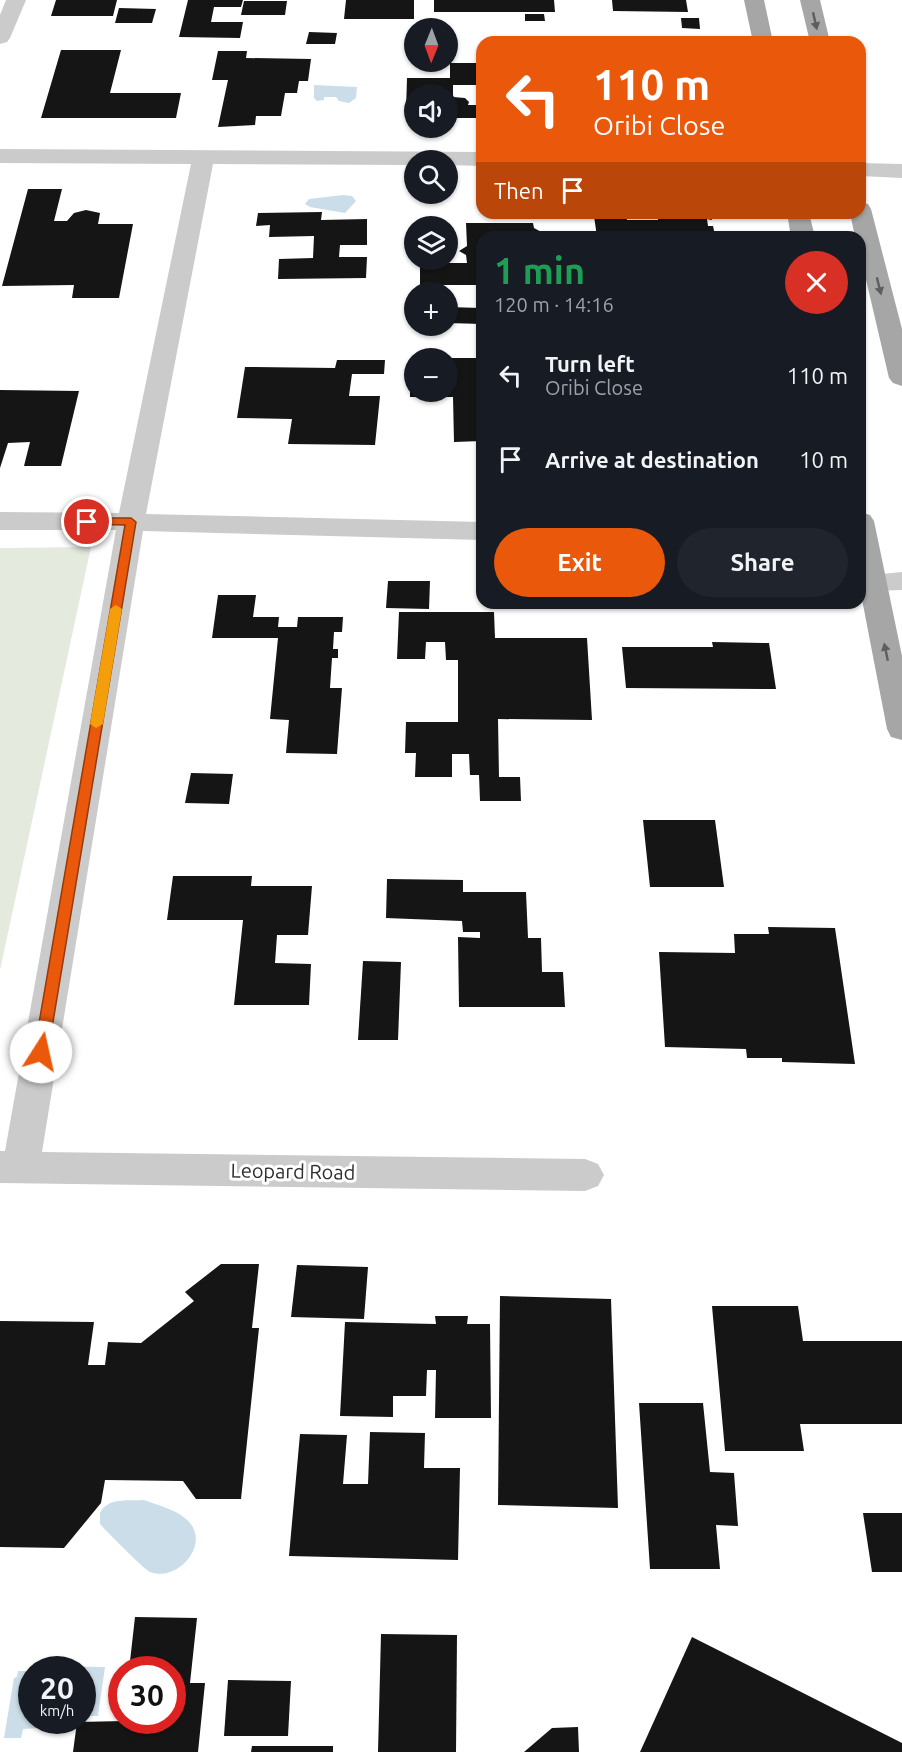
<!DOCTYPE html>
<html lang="en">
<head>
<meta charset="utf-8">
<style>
  :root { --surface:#171b24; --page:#20242c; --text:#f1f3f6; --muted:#9ea1a6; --accent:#ea580c }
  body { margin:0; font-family:Ubuntu,sans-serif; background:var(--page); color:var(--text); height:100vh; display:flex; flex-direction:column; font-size:22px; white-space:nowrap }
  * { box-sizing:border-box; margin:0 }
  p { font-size:20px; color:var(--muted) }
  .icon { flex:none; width:33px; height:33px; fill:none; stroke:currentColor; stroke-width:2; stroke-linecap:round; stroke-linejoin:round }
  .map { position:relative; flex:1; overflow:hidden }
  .drawer { position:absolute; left:476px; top:231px; width:390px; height:378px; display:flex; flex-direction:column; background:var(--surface); border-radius:18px; box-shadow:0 2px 4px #0004 }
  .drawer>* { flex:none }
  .guide { position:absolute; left:476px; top:36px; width:390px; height:183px; border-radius:18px; box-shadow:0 2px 4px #0004; background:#ea580c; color:#fff; overflow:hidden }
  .needle { width:39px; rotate:181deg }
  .buttons { position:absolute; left:404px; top:18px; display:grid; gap:12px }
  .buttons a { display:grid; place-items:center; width:54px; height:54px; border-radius:50%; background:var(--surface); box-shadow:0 2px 4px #0004; font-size:30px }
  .speed { position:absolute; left:18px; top:1656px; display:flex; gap:12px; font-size:30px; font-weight:700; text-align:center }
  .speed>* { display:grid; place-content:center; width:78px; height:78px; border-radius:50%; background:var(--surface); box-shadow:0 2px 4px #0004; line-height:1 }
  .speed small { font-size:15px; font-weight:400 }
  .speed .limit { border:9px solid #d22; background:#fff; color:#111 }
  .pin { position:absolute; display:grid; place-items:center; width:51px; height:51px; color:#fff; margin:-26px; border:3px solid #fff; border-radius:50%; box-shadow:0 2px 6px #0007 }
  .me { position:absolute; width:66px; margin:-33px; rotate:10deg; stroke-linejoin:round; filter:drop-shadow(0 0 4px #0008) }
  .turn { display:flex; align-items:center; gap:21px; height:126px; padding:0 18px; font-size:27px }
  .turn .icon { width:78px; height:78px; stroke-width:2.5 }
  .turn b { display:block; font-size:42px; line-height:51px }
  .then { display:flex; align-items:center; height:57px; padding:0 18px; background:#0003; gap:12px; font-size:22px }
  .round { display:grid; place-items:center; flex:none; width:63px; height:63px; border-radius:32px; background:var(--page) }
  .overview { display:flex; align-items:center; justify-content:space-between; height:102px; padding:0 18px }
  h1 { font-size:36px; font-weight:600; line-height:45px; color:#1e9e55 }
  .button { display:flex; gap:12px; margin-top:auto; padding:12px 18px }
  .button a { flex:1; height:69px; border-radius:36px; background:var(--accent); color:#fff; font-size:24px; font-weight:600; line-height:69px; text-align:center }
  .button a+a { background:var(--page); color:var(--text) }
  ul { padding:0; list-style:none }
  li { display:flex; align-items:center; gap:18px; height:84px; padding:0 18px }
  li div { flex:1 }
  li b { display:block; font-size:22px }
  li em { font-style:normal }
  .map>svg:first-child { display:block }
</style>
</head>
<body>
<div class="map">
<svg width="902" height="1752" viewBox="0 0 902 1752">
  <rect width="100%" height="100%" fill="#fff"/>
  <path fill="#e4eadd" d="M91,547L0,970V548Z"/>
  <g fill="#cbdde8">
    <path d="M314,85L357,87L356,98L349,103L339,101L336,97H324V100L317,101L314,98Z"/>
    <path d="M343,195L352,196L356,201L345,213L310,207L305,204L309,199Z"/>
    <path d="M144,1500C157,1505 175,1509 186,1519C213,1541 179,1583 150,1572C146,1571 104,1529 100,1524V1513C108,1497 128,1501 144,1500Z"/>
    <path d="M33,1666L105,1667L98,1716H83L82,1670L32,1669Z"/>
    <path d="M18,1671H31L32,1720L40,1721L39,1728L23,1729L21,1738H4L14,1678L17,1677Z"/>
  </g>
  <g fill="#151515">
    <path d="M56,0H117L113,16H51Z"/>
    <path d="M188,0H243L241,7H214L211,22H243L240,38L179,37Z"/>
    <path d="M346,0H414V19H344Z"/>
    <path d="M434,0H554L555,12H434Z"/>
    <path d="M612,0H686L688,12L613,11Z"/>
    <path d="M244,1H287L285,15H241Z"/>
    <path d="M119,8L156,9L152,23H115Z"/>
    <path d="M525,14H544L545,21H525Z"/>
    <path d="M681,18H699L700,29L682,28Z"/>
    <path d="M309,32L337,33L335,44H306Z"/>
    <path d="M61,50H121L110,93H181L176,118H41Z"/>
    <path d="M218,51H247L246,58L311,59L308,81H299L297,93H285L281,116H256L255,125L218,127L228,80H212Z"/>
    <path d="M450,63H482V85H453V97L465,98L469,102L468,105H482V118H447V94H414V111H406L407,78H450Z"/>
    <path d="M28,189H62L54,221H67L74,213L86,210L100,213L98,224H133L119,298H72L74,285L2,286Z"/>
    <path d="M322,212L321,220L367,219V245H340L339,257H367L366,278L278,279L279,259L313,258L314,236L269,237L270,225L256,226L258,213Z"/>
    <path d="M657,213H710L712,220L707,219L708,226H713L715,235L597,237L594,216H626L627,220H658Z"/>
    <path d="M466,223H533L534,228L545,234L546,237H482V285H420V263H467L466,255L459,251L467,246Z"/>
    <path d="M447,307L482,308V324L447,323Z"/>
    <path d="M447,358H479L482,441L454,442L453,397H410V359H414V392H447Z"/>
    <path d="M337,360H385L384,374H352L349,396H380L375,445L288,444L292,419L237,418L245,367L335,368Z"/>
    <path d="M0,390L79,391L61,466H24L30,442L8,443L0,468Z"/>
    <path d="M388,581H430L429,609L386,608Z"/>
    <path d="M218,595H256L253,617H279L278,627H297L298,617H343L342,632H334L333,649H338V658H332L330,688H342L337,754L286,753L289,720L270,719L278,638H212Z"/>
    <path d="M399,612H494L495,638H587L592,720L498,719L499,777H520L521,801H480L479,775H470L469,754H452V777H415L416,753H405L406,722H458V660H446L445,642H426L425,659H397Z"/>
    <path d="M712,642L769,643L776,689L626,688L622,647H713Z"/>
    <path d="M191,773L233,774L229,804L185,803Z"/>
    <path d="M643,820H715L724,887H650Z"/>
    <path d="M173,876H252L251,886H312L308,935H277L275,963L311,964L309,1005H234L243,920H167Z"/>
    <path d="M387,879L463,880V892H526L528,938H541L542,972H563L565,1007H459L458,937L480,938V932H463L462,921L386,918Z"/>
    <path d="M768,927L835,928L855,1064L782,1062V1058H747L746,1049L665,1047L659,952L735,953L734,934H769Z"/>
    <path d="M363,961L401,962L398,1040H358Z"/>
    <path d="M221,1264H259L252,1328H259L241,1499H196L183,1481L105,1480L101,1503L64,1548L0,1547V1321L94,1322L88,1365H105L108,1342L141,1343L194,1301L185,1292Z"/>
    <path d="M297,1265L368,1267L364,1319L291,1317Z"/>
    <path d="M500,1296L611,1299L618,1508L498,1505Z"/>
    <path d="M712,1306H798L803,1341H902V1424H800L804,1451H725Z"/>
    <path d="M435,1316H468L467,1324H490L491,1418H435L436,1370H427L426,1396H393V1417L340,1416L345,1322L436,1324Z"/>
    <path d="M639,1403H703L710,1472L734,1473L738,1526L716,1525L720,1569H650Z"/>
    <path d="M370,1432L425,1433L424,1468H460L458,1560L289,1556L300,1434L347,1435L343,1484H368Z"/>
    <path d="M863,1513H902V1572H872Z"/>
    <path d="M135,1617L197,1618L190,1683H205L198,1752H73L77,1722L172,1720V1670H129Z"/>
    <path d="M381,1634L457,1635L456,1752H378Z"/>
    <path d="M692,1637L902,1743V1752H640Z"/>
    <path d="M228,1680L291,1681L288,1736H224Z"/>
    <path d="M578,1727L579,1752H524L552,1728Z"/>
    <path d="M252,1746H333V1752H251Z"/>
  </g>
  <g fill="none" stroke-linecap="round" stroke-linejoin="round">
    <g fill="#cbcbcb" fill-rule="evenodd">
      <path d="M6,0H26L10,38L7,42L0,44V15Z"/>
      <path d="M0,149L482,152V166L447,165V160H414V165L213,164L146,514L482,522V540L143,531L42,1152L585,1159L598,1164L604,1175L598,1186L585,1191L0,1183V1151H5L116,530H0V512L119,513L191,164L0,163Z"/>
      <path d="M860,163L902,164V178L860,176Z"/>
      <path d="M902,572V590L872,591L862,588L860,585L862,576Z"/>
    </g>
    <g fill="#a6a6a6" fill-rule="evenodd">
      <path d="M744,0H764L773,42H753Z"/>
      <path d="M800,0H820L830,42H810Z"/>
      <path d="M860,202L868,204L871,209L902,329V386L893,383L889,378L860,254V237H855L850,213H860Z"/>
      <path d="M787,213H809L815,237H791Z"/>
      <path d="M860,512L870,515L874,521L902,656V740L891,737L887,729L860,589Z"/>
    </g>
  </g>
  <defs><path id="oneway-solid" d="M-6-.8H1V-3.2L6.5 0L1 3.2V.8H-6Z" transform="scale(1.5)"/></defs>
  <g fill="#5e5e5e">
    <use href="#oneway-solid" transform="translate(815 21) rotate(77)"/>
    <use href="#oneway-solid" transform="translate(879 286) rotate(76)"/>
    <use href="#oneway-solid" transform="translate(886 652) rotate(-102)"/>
  </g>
  <path fill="#ea580c" stroke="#983908" stroke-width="1.5" d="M87,518H131L136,522L48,1052L46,1056H36L34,1052L125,525L83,524V519Z"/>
  <path fill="#f59e0b" d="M116,605L122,609L103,724L96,728L90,724L110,609Z"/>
  <g text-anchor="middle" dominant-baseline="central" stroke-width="6" stroke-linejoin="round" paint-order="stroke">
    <g font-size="20" fill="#2e2e2e" stroke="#fff">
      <text transform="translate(293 1171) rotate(1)">Leopard Road</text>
    </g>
  </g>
</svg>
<div class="buttons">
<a><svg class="needle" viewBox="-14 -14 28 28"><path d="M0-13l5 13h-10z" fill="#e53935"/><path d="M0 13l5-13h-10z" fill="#9ea1a6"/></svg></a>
<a><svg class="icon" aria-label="sound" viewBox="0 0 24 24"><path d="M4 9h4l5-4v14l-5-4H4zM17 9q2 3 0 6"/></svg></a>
<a><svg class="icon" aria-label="search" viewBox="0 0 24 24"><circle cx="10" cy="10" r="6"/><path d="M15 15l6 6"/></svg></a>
<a><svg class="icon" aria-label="layers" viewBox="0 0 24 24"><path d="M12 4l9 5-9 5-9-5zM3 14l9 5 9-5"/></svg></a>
<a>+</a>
<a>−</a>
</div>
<div class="speed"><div>20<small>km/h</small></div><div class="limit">30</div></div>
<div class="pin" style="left:87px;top:522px;background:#d93025"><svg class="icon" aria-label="arrive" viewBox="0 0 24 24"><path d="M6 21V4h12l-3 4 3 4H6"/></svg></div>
<svg class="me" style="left:41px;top:1052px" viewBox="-20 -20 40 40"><circle r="19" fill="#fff"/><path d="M0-13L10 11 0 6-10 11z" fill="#ea580c"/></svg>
<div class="guide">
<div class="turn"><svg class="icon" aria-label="left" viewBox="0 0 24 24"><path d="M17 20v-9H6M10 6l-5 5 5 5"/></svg><div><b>110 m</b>Oribi Close</div></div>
<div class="then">Then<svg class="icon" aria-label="arrive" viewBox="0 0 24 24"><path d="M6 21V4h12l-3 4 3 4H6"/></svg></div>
</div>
<section class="drawer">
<div class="overview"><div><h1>1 min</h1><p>120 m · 14:16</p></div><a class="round" style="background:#d93025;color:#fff"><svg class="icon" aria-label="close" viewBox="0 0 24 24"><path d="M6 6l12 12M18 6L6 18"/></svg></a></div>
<ul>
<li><svg class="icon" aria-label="left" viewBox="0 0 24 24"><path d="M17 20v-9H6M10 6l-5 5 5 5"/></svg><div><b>Turn left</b><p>Oribi Close</p></div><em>110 m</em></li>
<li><svg class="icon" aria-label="arrive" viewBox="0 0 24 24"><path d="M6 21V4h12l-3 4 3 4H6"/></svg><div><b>Arrive at destination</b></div><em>10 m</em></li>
</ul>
<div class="button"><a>Exit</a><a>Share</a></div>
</section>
</div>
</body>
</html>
